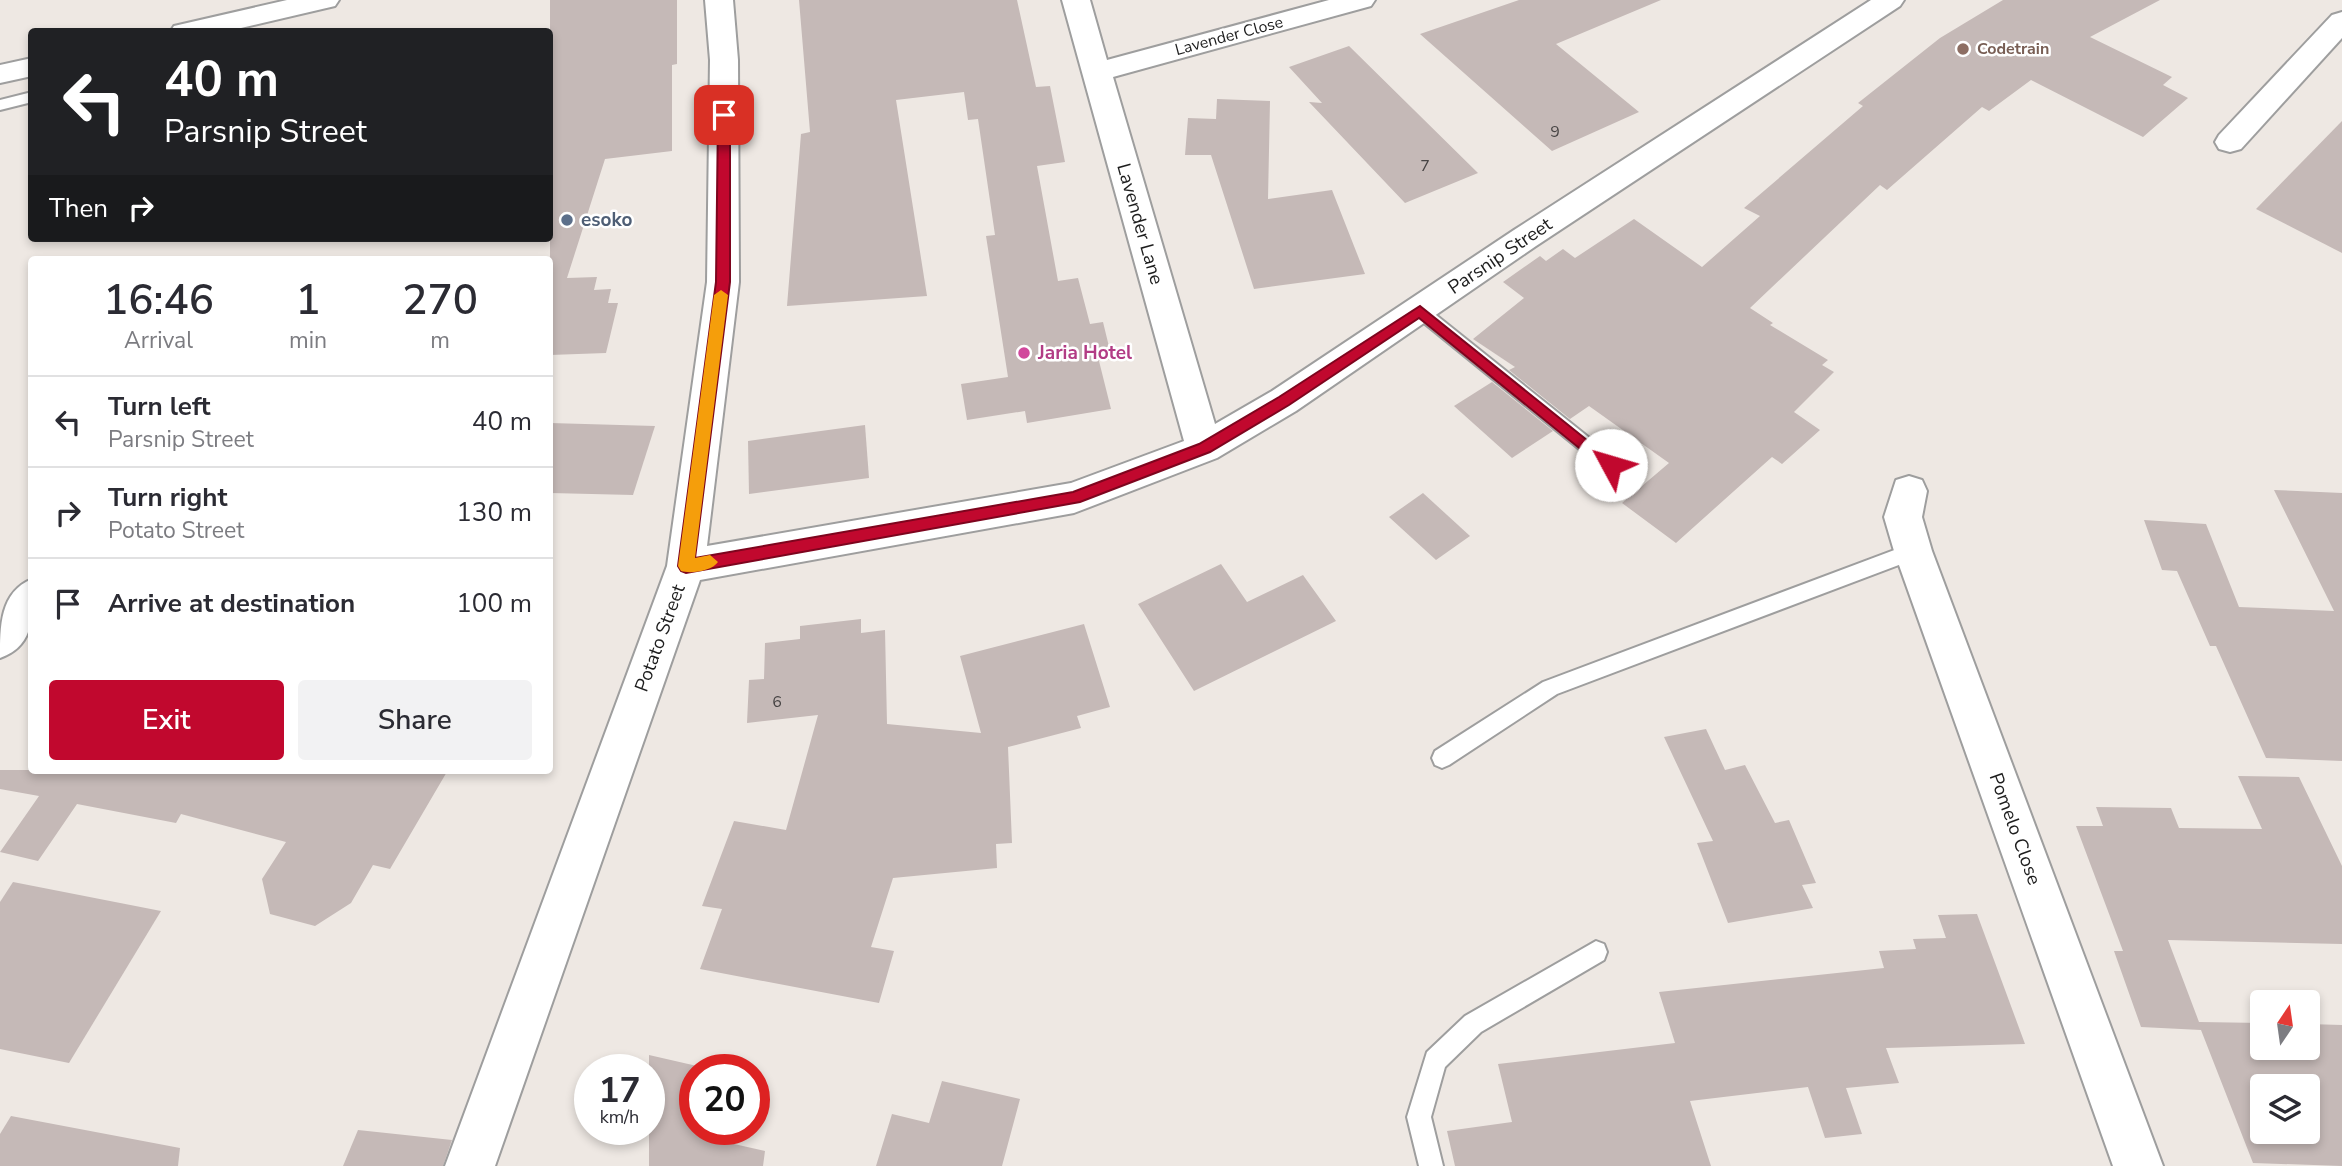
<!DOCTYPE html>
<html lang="en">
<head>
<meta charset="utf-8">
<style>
  :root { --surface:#fff; --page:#f2f2f3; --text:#2b2b33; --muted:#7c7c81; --line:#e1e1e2; --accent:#c1082e }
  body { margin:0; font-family:"Nunito Sans",sans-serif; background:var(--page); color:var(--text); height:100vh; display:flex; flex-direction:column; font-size:26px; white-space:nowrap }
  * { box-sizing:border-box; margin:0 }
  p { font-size:23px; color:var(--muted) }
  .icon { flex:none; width:38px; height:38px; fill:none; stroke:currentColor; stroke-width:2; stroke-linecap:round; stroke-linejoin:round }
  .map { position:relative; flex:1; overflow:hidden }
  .sheet { position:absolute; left:28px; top:256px; width:525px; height:518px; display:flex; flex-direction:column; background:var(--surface); border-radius:7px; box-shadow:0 4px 10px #0003 }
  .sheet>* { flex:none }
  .top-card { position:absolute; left:28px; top:28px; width:525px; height:214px; border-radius:7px; box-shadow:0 4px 10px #0003; background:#202124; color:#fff; overflow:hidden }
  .needle { width:46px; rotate:13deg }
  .fabs { position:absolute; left:2250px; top:990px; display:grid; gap:14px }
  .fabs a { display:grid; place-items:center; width:70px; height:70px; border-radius:7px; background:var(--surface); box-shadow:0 4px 10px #0003; font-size:35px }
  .speed { position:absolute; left:574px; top:1054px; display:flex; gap:14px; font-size:35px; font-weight:700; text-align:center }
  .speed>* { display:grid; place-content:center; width:91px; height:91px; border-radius:50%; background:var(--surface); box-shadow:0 4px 10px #0003; line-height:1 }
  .speed small { font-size:18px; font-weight:400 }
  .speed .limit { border:10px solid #d22; background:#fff; color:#111 }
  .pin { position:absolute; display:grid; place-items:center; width:60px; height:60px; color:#fff; margin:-30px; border-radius:14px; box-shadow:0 4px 10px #0006 }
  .me { position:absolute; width:77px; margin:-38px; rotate:309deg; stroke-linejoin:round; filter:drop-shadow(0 0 5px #0008) }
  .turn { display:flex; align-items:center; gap:24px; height:147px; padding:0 21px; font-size:32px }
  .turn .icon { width:91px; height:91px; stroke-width:2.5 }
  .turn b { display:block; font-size:49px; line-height:60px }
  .then { display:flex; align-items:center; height:66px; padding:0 21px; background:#0003; gap:14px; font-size:26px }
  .eta { display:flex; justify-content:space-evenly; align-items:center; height:119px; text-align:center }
  .eta b { font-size:42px; font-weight:600; line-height:49px }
  .action { display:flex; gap:14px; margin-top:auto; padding:14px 21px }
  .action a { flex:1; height:80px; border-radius:7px; background:var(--accent); color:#fff; font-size:28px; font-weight:600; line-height:80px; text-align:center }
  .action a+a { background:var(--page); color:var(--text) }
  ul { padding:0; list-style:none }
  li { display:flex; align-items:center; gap:21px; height:91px; padding:0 21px; border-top:2px solid var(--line) }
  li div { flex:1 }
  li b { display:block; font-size:26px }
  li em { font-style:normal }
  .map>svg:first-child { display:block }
</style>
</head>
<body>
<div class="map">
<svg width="2342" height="1166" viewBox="0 0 2342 1166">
  <rect width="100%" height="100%" fill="#eee8e3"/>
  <g fill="#c5b9b7" fill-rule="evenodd">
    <path d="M550,0H677V64L672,65V151L605,159L567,278L597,277L594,290L611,289L608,303H618L606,353L550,355Z"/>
    <path d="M799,0H1017L1036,87L1050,86L1065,162L1037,166L1058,281L1078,278L1090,324L1103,322L1112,359L1099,361L1111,409L1027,423L1025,411L967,420L961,384L1008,377L986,236L995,235L978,119L968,120L964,92L896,100L927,296L787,306L801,134L810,132Z"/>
    <path d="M1519,0H1661L1556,44L1639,112L1552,151L1420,34Z"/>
    <path d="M2003,0H2160L2090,37L2172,77L2163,85L2188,98L2143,137L2031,80L1989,111L1982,107L1887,190L1880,185L1750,308L1773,323L1770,325L1828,360L1822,365L1834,372L1794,412L1820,430L1782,464L1772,457L1676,543L1622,503L1669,463L1589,406L1570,419L1509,370L1515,367L1473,339L1524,298L1503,282L1540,256L1546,261L1563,249L1575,258L1634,219L1702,267L1760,216L1744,208L1863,106L1858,103L1940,38Z"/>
    <path d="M1349,46L1478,173L1405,203L1309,102L1322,103L1289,67Z"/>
    <path d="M1217,99L1270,101L1268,199L1332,190L1365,274L1254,289L1211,155H1185L1188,118L1216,119Z"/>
    <path d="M2342,121V253L2256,209Z"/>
    <path d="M1492,382L1553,431L1512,458L1454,406Z"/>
    <path d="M550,423L655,426L633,495L550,493Z"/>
    <path d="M865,425L869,478L749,494L748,441Z"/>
    <path d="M2274,490L2342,493V761L2266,758L2216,646H2210L2177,571L2162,570L2144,520L2206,524L2239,607L2334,611Z"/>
    <path d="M1423,493L1470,536L1436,560L1389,517Z"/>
    <path d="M1221,564L1247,602L1303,575L1336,621L1194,691L1138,604Z"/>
    <path d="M861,619V633L885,630L887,724L981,733L960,656L1084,624L1110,707L1077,716L1081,728L1008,747L1012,843L996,844L997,868L893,878L871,947L894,951L879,1003L700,969L722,909L702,906L734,821L786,830L818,715L747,723L749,680L764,679L765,643L800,639V626Z"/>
    <path d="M1706,729L1725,770L1745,765L1775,823L1789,820L1816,883L1802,885L1813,908L1728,923L1697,843L1713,841L1664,737Z"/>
    <path d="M0,770H448L390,869L373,865L351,903L315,926L270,914L262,879L286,842L181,814L176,823L77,804L38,861L0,852L39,796L0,789Z"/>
    <path d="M2238,776L2299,777L2342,866V944L2168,940L2199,1022L2263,1023V1048H2308V1024L2342,1025V1166L2253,1163L2201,1030L2141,1027L2114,951H2123L2076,826H2103L2096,807L2171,808L2179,828L2262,829ZM2263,1087H2308V1132H2263Z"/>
    <path d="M13,882L161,911L69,1063L0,1049V902Z"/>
    <path d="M1977,914L2025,1044L1886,1048L1899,1083L1846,1088L1862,1134L1825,1138L1808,1087L1690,1101L1711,1166H1455L1447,1131L1512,1122L1498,1064L1675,1043L1659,992L1884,968L1879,951L1916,949L1913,939L1946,938L1938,915Z"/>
    <path d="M649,1055L710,1069H695V1129H706L703,1137L765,1151L763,1166H649Z"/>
    <path d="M942,1081L1020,1099L1002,1166H876L892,1114L929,1123Z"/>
    <path d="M11,1116L180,1148L178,1166H0V1134Z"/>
    <path d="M358,1130L452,1140L443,1166H343Z"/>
  </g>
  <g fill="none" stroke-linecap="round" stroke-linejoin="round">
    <g stroke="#9e9e9e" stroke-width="4">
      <g id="service">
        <path d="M32,92V102L0,110V100Z"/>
        <path d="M1420,305L1426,307L1617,460L1620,465L1617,470L1611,472L1605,470L1414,315L1412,311Z"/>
        <path d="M1913,543L1920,545L1922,551L1920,557L1557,694L1449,765L1442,768L1435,765L1432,758L1435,751L1543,682Z"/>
        <path d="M1596,941L1604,944L1607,952L1604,960L1481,1032L1445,1067L1431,1117L1443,1166H1419L1407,1117L1427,1052L1465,1016Z"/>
      </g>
    </g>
    <g stroke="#9e9e9e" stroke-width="4">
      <g id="minor">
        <path d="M287,0H339L335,6L224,32H170L174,26Z"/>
        <path d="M705,0H733L738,60L739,282L707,546L1071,483L1184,441L1062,0H1090L1107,60L1329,0H1375L1371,6L1113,77L1215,424L1272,391L1514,230L1871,0H1904L1900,6L1536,246L1296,411L1217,458L1074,513L700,580L495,1166H445L667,566L707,282L710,60Z"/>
        <path d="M2342,12V38L2241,149L2230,152L2219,149L2215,142L2219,135L2332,15Z"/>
        <path d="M32,58V76L0,83V65Z"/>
        <path d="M1909,476L1922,480L1927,491L1922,517L1932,551L2163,1166H2113L1894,551L1884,517L1896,480Z"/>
        <path d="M32,579C32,612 37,645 0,658C0,626 0,592 32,579Z"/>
      </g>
    </g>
    <use href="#service" fill="#fff" fill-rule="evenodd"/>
    <use href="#minor" fill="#fff" fill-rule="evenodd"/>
  </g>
  <path fill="#c1082e" stroke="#7d051e" stroke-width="2" d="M724,111L730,115V282L695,558L1073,492L1199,444L1279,397L1420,306L1618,465L1616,469H1605L1419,318L1289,405L1210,452L1080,502L686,573L681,571L678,566L716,282L718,115Z"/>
  <path fill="#f59e0b" d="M721,290L728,295L695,558L710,555L718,562C712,571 691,574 681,571L678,566L714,295Z"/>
  <circle fill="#8d6e63" stroke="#fff" stroke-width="2.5" cx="1963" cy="49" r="7"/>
  <circle fill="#5c6f8a" stroke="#fff" stroke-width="2.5" cx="567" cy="220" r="7"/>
  <circle fill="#d1479c" stroke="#fff" stroke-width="2.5" cx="1024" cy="353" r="7"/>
  <g text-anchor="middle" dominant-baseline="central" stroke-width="5" stroke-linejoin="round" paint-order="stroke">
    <g font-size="16" fill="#1d1d1d" stroke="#fff">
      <text transform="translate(1229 36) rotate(-15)">Lavender Close</text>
    </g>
    <g font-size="16" font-weight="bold" fill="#785e54" stroke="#fff" text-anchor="start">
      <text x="1977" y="49">Codetrain</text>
    </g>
    <g font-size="16" fill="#474444">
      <text x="1555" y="132">9</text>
      <text x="1425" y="166">7</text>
      <text x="777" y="702">6</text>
    </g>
    <g font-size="19" font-weight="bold" fill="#4e5e75" stroke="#fff" text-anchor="start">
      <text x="581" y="220">esoko</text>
    </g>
    <g font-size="19" fill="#1d1d1d" stroke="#fff">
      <text transform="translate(1140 224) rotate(74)">Lavender Lane</text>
      <text transform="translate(1500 256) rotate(-34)">Parsnip Street</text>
      <text transform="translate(660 638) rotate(-70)">Potato Street</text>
      <text transform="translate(2015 829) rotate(70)">Pomelo Close</text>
    </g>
    <g font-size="19" font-weight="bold" fill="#b23c85" stroke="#fff" text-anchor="start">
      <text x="1038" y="353">Jaria Hotel</text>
    </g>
  </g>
</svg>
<div class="fabs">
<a><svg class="needle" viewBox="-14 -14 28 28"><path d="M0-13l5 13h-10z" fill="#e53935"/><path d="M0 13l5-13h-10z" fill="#7c7c81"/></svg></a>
<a><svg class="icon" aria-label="layers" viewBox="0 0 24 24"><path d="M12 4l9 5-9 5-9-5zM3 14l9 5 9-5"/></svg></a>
</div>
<div class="speed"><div>17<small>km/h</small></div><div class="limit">20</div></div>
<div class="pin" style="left:724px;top:115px;background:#d93025"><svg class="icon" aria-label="arrive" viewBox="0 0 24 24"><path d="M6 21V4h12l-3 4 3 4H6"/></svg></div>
<svg class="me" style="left:1611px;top:465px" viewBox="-20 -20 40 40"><circle r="19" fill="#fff"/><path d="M0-13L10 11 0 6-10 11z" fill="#c1082e"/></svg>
<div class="top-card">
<div class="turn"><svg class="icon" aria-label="left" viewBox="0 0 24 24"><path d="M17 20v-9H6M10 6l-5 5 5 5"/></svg><div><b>40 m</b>Parsnip Street</div></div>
<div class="then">Then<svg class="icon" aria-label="right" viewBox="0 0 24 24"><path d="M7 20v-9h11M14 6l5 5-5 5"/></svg></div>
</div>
<section class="sheet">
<div class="eta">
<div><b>16:46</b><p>Arrival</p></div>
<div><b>1</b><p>min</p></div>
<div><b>270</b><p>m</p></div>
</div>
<ul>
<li><svg class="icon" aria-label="left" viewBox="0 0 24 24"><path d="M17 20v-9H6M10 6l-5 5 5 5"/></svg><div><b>Turn left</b><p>Parsnip Street</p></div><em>40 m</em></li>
<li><svg class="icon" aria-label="right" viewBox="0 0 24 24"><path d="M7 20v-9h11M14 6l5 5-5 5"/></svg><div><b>Turn right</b><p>Potato Street</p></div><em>130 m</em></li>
<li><svg class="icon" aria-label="arrive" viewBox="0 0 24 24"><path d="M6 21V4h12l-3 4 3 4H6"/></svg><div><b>Arrive at destination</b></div><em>100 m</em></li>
</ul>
<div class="action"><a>Exit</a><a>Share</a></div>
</section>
</div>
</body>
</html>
